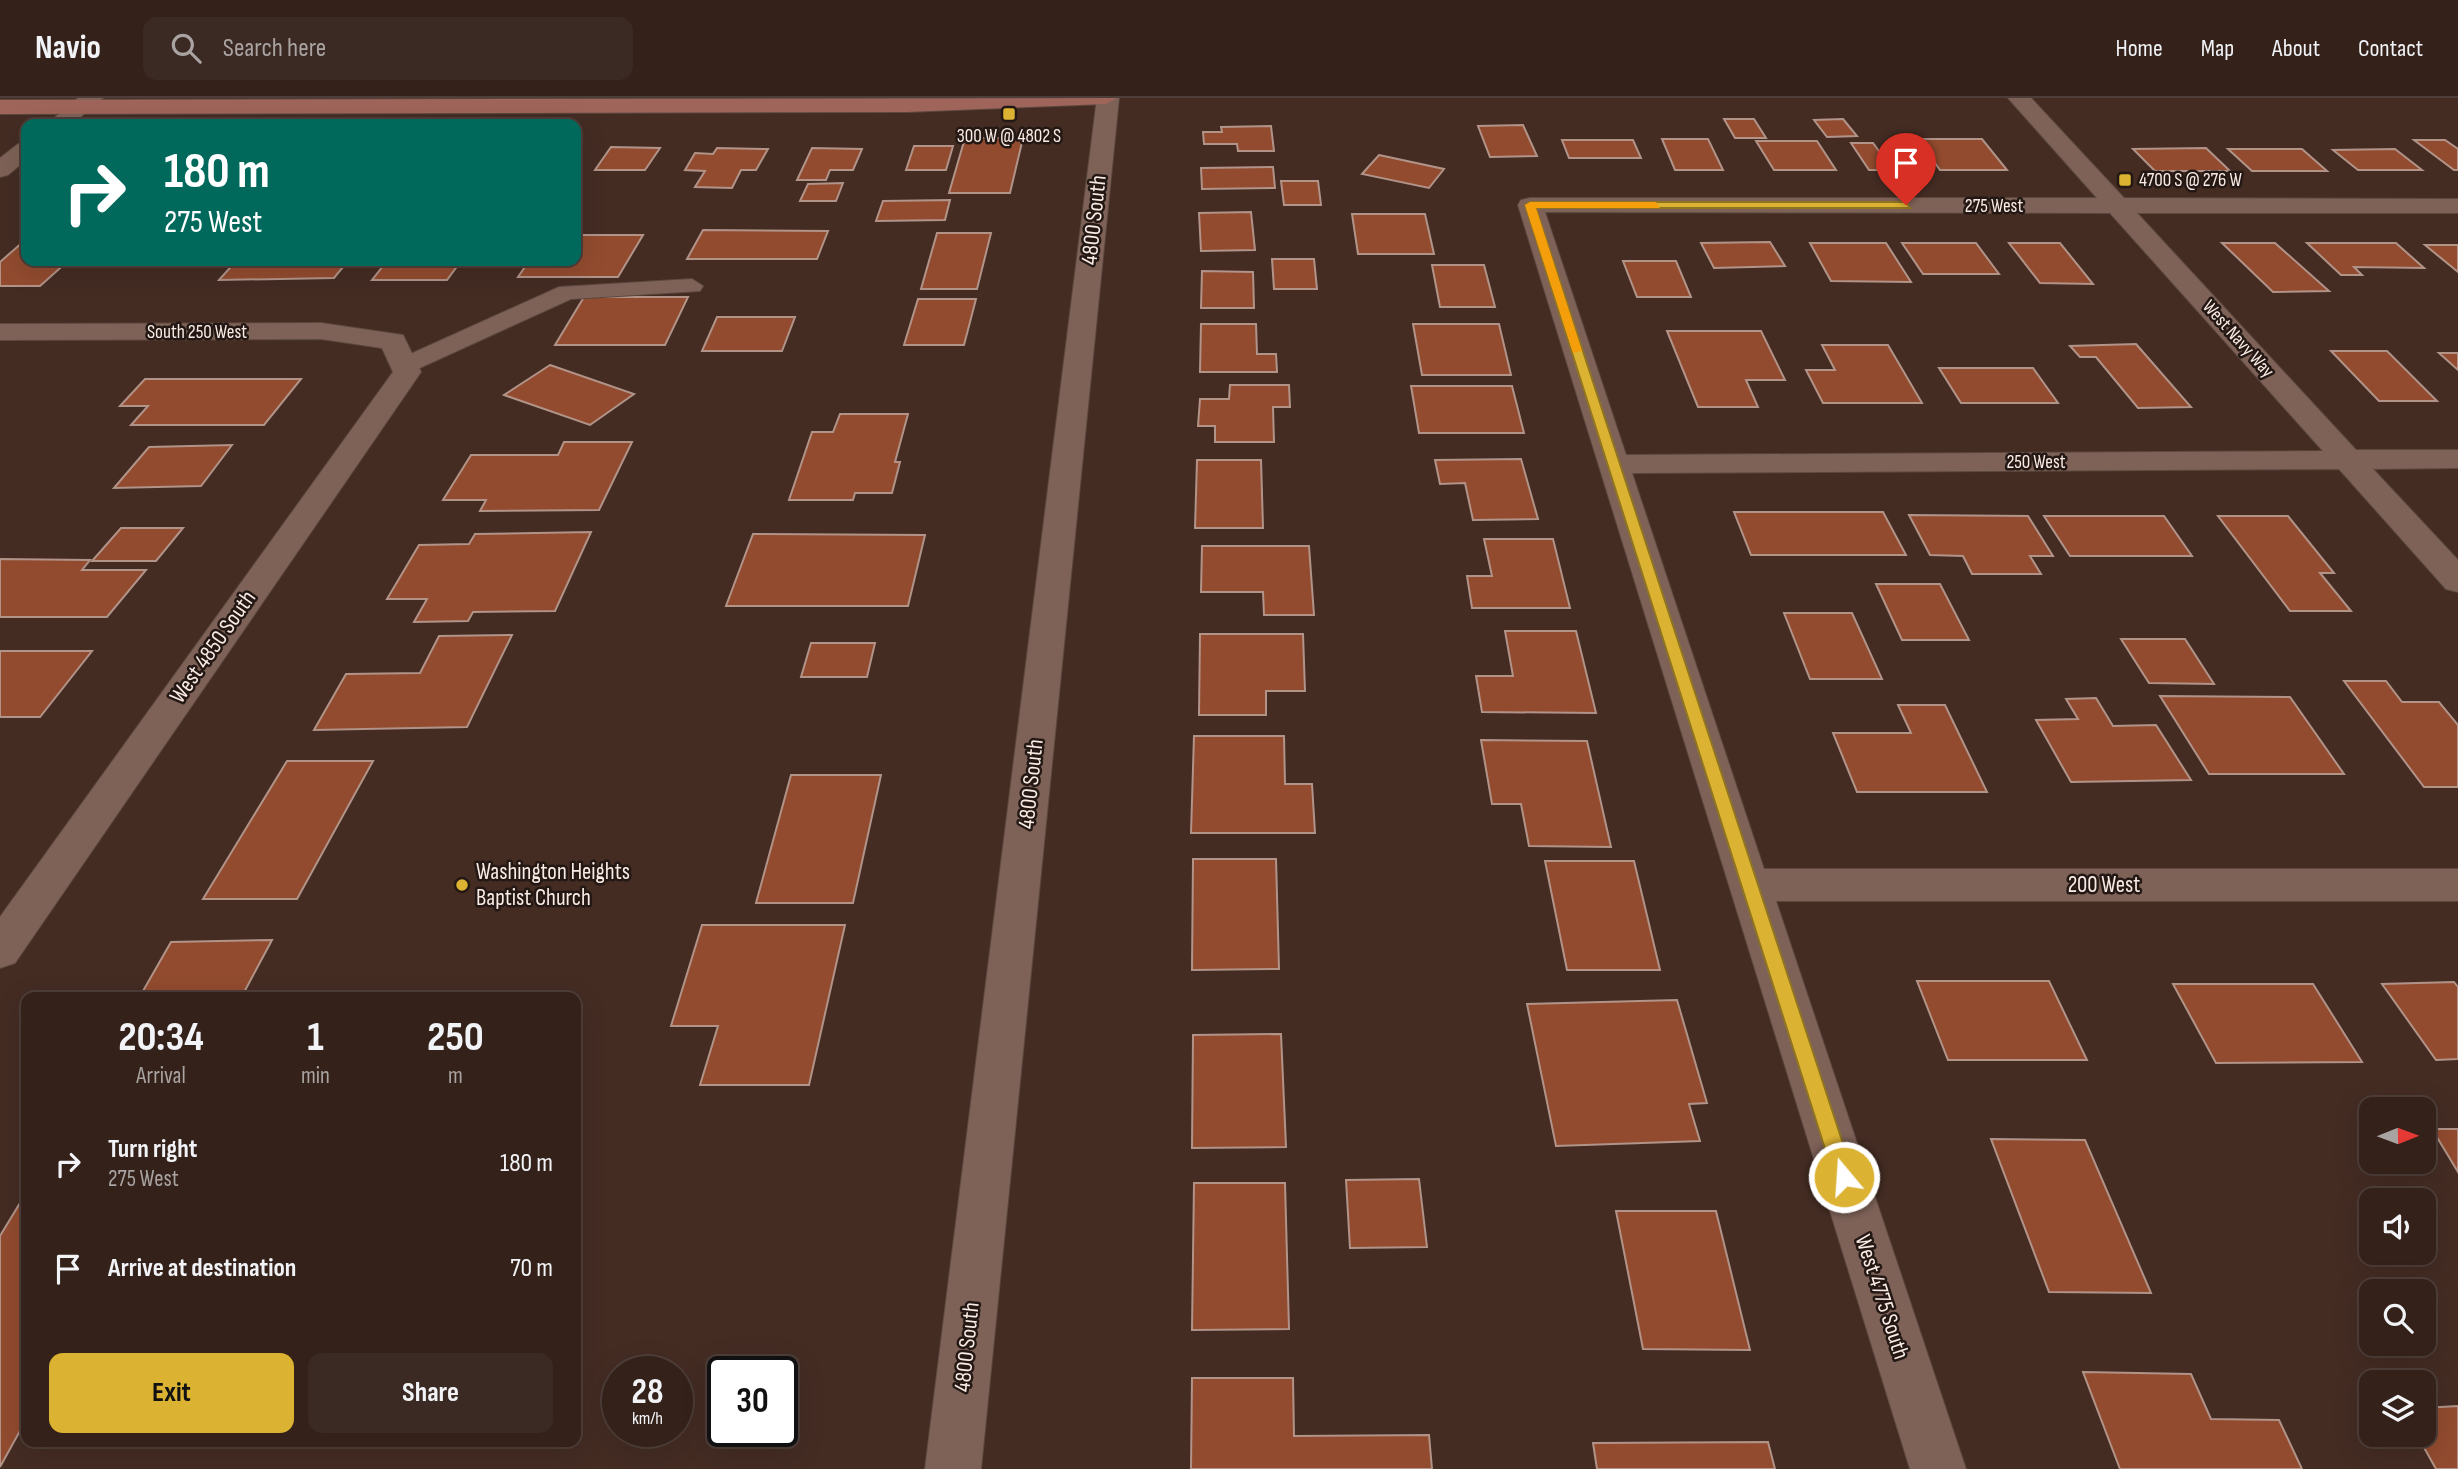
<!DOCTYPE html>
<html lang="en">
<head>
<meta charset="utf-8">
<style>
  :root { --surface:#33211a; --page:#3b2923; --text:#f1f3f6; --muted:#a9a3a2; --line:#4e3e39; --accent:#dcb233 }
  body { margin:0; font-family:"Sofia Sans Condensed",sans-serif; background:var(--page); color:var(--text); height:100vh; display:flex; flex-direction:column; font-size:26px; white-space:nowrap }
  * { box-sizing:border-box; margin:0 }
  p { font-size:23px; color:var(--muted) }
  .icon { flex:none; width:38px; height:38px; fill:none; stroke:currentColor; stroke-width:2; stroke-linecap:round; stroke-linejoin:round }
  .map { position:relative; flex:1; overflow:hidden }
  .panel { position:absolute; left:21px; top:894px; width:560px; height:455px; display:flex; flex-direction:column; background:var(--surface); border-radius:14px; box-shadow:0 7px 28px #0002,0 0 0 2px var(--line) }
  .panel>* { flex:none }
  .guide { position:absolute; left:21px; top:21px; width:560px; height:147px; border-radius:14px; box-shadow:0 7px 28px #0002,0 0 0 2px var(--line); background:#00695c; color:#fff; overflow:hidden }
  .needle { width:46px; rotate:89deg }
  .fabs { position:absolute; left:2359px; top:999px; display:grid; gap:14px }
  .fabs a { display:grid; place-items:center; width:77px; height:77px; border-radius:14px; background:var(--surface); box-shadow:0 7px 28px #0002,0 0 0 2px var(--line); font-size:35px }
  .speed { position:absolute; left:602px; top:1258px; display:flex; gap:14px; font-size:35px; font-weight:700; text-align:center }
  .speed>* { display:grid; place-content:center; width:91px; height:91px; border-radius:50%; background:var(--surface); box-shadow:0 7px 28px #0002,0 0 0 2px var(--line); line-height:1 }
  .speed small { font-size:18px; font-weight:400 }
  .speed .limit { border:4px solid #111; border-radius:10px; background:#fff; color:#111 }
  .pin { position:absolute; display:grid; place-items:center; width:60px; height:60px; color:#fff; margin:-72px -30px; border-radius:50% 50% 50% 0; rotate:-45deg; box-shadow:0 0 7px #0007 }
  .pin .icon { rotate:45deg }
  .me { position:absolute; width:77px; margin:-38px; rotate:342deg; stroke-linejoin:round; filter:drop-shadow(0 0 5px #0008) }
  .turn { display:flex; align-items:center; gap:24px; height:147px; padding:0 28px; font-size:32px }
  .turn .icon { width:91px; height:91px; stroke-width:2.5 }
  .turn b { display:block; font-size:49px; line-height:60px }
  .eta { display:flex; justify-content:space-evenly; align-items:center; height:119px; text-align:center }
  .eta b { font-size:42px; font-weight:700; line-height:49px }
  .action { display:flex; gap:14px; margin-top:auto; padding:14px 28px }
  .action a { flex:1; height:80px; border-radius:14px; background:var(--accent); color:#111; font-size:28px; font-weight:700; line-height:80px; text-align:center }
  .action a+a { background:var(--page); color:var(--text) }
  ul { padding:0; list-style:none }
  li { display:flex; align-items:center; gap:21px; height:105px; padding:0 28px }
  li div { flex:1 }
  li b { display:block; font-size:26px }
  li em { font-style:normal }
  header { display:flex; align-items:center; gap:42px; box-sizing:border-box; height:98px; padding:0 35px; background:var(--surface); border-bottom:2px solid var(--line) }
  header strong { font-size:33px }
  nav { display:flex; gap:38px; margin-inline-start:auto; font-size:24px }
  .search { width:490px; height:63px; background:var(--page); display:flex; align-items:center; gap:18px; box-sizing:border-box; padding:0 24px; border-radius:14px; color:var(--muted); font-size:26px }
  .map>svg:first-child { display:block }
</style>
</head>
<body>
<header>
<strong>Navio</strong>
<div class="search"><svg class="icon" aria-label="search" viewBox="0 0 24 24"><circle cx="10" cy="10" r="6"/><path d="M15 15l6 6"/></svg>Search here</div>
<nav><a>Home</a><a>Map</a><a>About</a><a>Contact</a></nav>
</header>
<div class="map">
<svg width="2458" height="1371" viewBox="0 0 2458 1371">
  <rect width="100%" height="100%" fill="#442c23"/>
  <g fill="#924b2f" stroke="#b19388" stroke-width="2">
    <path d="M1724,21H1754L1766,40H1735Z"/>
    <path d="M1843,21L1857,38L1827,39L1814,22Z"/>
    <path d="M1523,27L1537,58L1490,59L1478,28Z"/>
    <path d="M1271,28L1274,53H1238L1237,46H1204L1203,34H1222L1221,29Z"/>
    <path d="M965,40H1023L1010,95H949Z"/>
    <path d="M1662,41H1708L1723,72H1675Z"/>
    <path d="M1918,41H1982L2007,72H1940Z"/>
    <path d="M1562,42H1633L1641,60H1569Z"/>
    <path d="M2414,42H2445L2458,51V72H2454Z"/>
    <path d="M1756,43H1817L1836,72H1774Z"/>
    <path d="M1851,45H1873L1879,53H1916L1931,72H1869Z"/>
    <path d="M914,48H953L946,72H906Z"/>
    <path d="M611,49L660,50L645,72H595Z"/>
    <path d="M717,50L768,51L756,72H741L732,90L695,89L705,73L685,72L695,55L713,56Z"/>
    <path d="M812,50L862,51L853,72H830L826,82H797Z"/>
    <path d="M2206,50L2230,73H2155L2133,51Z"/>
    <path d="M2228,51H2302L2327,73H2252Z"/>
    <path d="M2395,51L2422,72H2358L2333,52Z"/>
    <path d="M1379,57L1444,71L1429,90L1362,76Z"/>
    <path d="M1273,69L1275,90L1202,91L1201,70Z"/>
    <path d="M1281,83H1318L1321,107H1284Z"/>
    <path d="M843,85L836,103H800L808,86Z"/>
    <path d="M950,102L945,122L876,123L883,103Z"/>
    <path d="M1251,114L1255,152L1201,153L1199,115Z"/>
    <path d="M1352,116H1425L1434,156H1358Z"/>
    <path d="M703,132L828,133L817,161H687Z"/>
    <path d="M937,135H991L977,191H921Z"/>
    <path d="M576,137H643L618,179H518L529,163H576Z"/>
    <path d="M24,143L26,163H68L40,188H0V164Z"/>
    <path d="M1770,144L1785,168L1714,170L1701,145Z"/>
    <path d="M1810,145H1886L1911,184L1831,183Z"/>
    <path d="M1902,145H1976L1999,176H1923Z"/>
    <path d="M2009,145H2060L2093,186L2040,185Z"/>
    <path d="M2222,145H2275L2329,193L2273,194Z"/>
    <path d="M2307,145H2396L2424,170L2354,169L2362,177H2341Z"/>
    <path d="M2425,147H2458V174Z"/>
    <path d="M1272,161H1314L1317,191H1274Z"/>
    <path d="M236,163H348L334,180L219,182Z"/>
    <path d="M387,163H461L447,182H372Z"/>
    <path d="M1623,163H1676L1691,199H1637Z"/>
    <path d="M1432,167H1484L1495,209H1440Z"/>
    <path d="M1202,173L1253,174L1254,210H1201Z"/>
    <path d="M584,199H688L665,247H555Z"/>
    <path d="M918,201H976L964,247H904Z"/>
    <path d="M717,219H795L782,253H702Z"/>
    <path d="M1201,226H1256L1257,256H1276L1277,274H1200Z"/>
    <path d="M1413,226H1499L1511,277H1422Z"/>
    <path d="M1667,233H1761L1785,282H1746L1758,309H1698Z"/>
    <path d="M2136,246L2191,309L2138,310L2096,259H2080L2070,248Z"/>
    <path d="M1822,247H1888L1922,305H1823L1806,272H1835Z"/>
    <path d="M2331,253H2387L2437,303H2379Z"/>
    <path d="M2439,255H2458V272Z"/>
    <path d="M550,267L634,296L590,327L504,297Z"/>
    <path d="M1939,270H2033L2058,305H1961Z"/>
    <path d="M145,281H301L264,327H131L148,308H120Z"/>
    <path d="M1230,287H1289L1290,309H1273L1274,344H1215V328H1198L1200,301H1229Z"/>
    <path d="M1411,288H1512L1524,335H1419Z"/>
    <path d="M840,316H908L895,364H900L892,395H855L853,402H789L812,334H833Z"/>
    <path d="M564,344H632L599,412L480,413L486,402H443L471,357H558Z"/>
    <path d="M232,347L201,388L114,390L149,349Z"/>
    <path d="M1521,361L1538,421L1473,422L1465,385L1440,386L1435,362Z"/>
    <path d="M1197,362H1261L1263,430H1195Z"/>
    <path d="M1734,414H1883L1906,457H1751Z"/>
    <path d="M1909,417L2028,418L2053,458H2030L2041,476H1972L1963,458L1930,457Z"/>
    <path d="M2044,418H2164L2192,458H2070Z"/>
    <path d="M2218,418H2288L2334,475H2320L2351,513H2290Z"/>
    <path d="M121,430H183L156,463H92Z"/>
    <path d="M591,434L555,513L473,514L468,523L414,524L427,501H387L419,447L469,446L475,436Z"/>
    <path d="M753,436L925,437L908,508H726Z"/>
    <path d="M1484,441H1553L1570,510H1472L1467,478H1492Z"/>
    <path d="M1202,448H1309L1314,517H1264L1263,494H1201Z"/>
    <path d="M0,461L90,462L82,472H146L107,519H0Z"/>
    <path d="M1876,486H1940L1969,542H1902Z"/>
    <path d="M1784,515H1852L1882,581H1810Z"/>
    <path d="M1505,533H1576L1596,615L1482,614L1476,578H1513Z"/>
    <path d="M1200,536H1303L1305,593H1266V617H1199Z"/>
    <path d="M512,537L467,629L314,632L346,576L420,575L439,538Z"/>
    <path d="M2121,541H2185L2214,586L2149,585Z"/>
    <path d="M811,545H875L867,579H801Z"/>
    <path d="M0,553H92L40,619H0Z"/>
    <path d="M2344,583H2386L2402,604H2439L2458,627V689H2424Z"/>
    <path d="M2160,598L2290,599L2344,676H2209Z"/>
    <path d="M2096,600L2113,628L2156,627L2191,682L2071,684L2036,622L2078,621L2066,601Z"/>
    <path d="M1898,607H1945L1987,694H1857L1833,635H1911Z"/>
    <path d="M1194,638H1284L1285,686H1312L1315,735H1191Z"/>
    <path d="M1481,642L1587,643L1611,749L1529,748L1521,706H1492Z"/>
    <path d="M287,663H373L297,801H203Z"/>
    <path d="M791,677H881L853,805H756Z"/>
    <path d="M1193,761H1276L1279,871L1192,872Z"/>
    <path d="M1545,763H1634L1660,872H1567Z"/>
    <path d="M702,827H845L809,987H700L718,928H671Z"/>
    <path d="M272,842L241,900H139L171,844Z"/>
    <path d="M1917,883H2049L2087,962H1948Z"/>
    <path d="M2454,884L2458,889V961L2436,962L2382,886Z"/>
    <path d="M2173,886H2313L2362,964L2216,965Z"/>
    <path d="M1677,902L1707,1005L1689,1006L1700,1043L1556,1048L1527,906Z"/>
    <path d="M1281,936L1286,1049L1192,1050L1193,937Z"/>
    <path d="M2432,1031H2458V1074Z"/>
    <path d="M1991,1041L2085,1042L2151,1195L2049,1194Z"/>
    <path d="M1419,1081L1427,1149L1350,1150L1346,1082Z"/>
    <path d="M1194,1085H1285L1289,1231L1192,1232Z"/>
    <path d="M26,1095V1322L0,1369V1138Z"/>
    <path d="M1616,1113H1716L1750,1252L1643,1251Z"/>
    <path d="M2083,1274L2191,1276L2211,1321L2279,1322L2302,1371H2120Z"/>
    <path d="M1192,1280H1293L1294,1338L1429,1337L1432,1371H1191Z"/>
    <path d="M2458,1308V1371H2436L2417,1337H2424V1310Z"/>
    <path d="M1768,1344L1775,1371H1597L1593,1345Z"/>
  </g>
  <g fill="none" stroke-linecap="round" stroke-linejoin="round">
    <g stroke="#5c483f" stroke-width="2">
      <path id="service" d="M692,181L703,188L700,193L571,201L413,273H395L392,268L395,263L559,189Z"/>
    </g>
    <g stroke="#5c483f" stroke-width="2">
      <g id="minor">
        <path d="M78,0H103L72,26H47Z"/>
        <path d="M2008,0H2031L2124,100L2458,101V115H2137L2356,352H2458V370L2373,371L2458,462V494L2446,491L2339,371L1632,375L1764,771H2458V803H1776L1966,1371H1910L1518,107L1521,102L1530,100H2097ZM1545,114L2110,115L2323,353L1626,357Z"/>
        <path d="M26,44V62L8,77L0,79V60L18,46Z"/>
        <path d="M321,225L403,237L421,274L15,865L0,870V819L393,274L382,250L321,241L0,242V226Z"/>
      </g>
    </g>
    <g stroke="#5c483f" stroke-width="2">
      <path id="tertiary" d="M1097,0H1119L981,1371H925Z"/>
    </g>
    <g stroke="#5c483f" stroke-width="2">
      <path id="secondary" d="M1117,0L1106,6L907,14L0,16V2Z"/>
    </g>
    <use href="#service" fill="#7e6258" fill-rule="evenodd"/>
    <use href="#minor" fill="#7e6258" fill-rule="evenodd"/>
    <use href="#tertiary" fill="#7e6258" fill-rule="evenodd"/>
    <use href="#secondary" fill="#a0655a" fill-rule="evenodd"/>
  </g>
  <path fill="#dcb233" stroke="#8f7421" stroke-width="2" d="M1906,104L1910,110H1536L1854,1079L1851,1086L1844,1089L1837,1086L1834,1079L1525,107L1530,104Z"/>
  <path fill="#f59e0b" d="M1656,104L1660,110H1536L1582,253L1573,255L1525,107L1530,104Z"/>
  <g fill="#dcb233" stroke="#231814" stroke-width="2.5">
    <rect x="1002" y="9" width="14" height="14" rx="3.5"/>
    <rect x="2118" y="75" width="14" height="14" rx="3.5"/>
    <circle cx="462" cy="787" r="7"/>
  </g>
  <g text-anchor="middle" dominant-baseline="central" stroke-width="5" stroke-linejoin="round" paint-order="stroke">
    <g font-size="19" fill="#fbebe5" stroke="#231814">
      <text x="1009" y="38">300 W @ 4802 S</text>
      <text x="2139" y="82" text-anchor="start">4700 S @ 276 W</text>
    </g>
    <g font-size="19" fill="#fbebe5" stroke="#231814">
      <text x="1994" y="108">275 West</text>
      <text x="197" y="234">South 250 West</text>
      <text transform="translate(2238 241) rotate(48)">West Navy Way</text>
      <text x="2036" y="364">250 West</text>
    </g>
    <g font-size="23" fill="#fbebe5" stroke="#231814">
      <text transform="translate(1094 122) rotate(-84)">4800 South</text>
      <text transform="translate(213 549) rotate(-55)">West 4850 South</text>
      <text transform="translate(1031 686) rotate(-84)">4800 South</text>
      <text x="2104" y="787">200 West</text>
      <text transform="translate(1882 1199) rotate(72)">West 4775 South</text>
      <text transform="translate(967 1249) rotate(-84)">4800 South</text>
    </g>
    <g font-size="23" fill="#fbebe5" stroke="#231814" text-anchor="start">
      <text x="476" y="774">Washington Heights<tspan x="476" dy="26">Baptist Church</tspan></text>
    </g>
  </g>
</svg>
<div class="fabs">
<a><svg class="needle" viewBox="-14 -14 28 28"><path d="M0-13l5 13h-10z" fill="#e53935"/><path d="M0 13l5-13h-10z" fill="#a9a3a2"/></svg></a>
<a><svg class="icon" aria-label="sound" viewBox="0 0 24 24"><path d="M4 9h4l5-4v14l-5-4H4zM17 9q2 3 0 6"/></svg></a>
<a><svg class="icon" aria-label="search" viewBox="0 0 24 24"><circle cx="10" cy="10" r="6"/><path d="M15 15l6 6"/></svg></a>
<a><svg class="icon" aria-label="layers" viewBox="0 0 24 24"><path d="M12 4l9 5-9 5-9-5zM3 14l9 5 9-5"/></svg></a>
</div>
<div class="speed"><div>28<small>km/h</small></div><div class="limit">30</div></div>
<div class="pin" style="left:1906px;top:107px;background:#d93025"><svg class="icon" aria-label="arrive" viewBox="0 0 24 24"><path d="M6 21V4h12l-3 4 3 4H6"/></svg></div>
<svg class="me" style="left:1844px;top:1079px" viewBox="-20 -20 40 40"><circle r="17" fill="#dcb233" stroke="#fff" stroke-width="3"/><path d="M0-11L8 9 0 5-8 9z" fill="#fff"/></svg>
<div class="guide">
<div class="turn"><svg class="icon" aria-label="right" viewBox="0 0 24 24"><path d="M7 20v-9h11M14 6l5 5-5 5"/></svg><div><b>180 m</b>275 West</div></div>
</div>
<section class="panel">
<div class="eta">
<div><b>20:34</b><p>Arrival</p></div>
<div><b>1</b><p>min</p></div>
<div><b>250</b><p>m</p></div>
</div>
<ul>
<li><svg class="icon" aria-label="right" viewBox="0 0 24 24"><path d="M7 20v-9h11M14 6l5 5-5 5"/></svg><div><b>Turn right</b><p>275 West</p></div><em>180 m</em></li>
<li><svg class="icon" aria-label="arrive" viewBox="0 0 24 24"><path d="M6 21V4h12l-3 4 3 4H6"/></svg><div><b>Arrive at destination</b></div><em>70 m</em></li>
</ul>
<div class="action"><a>Exit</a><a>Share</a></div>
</section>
</div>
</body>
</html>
